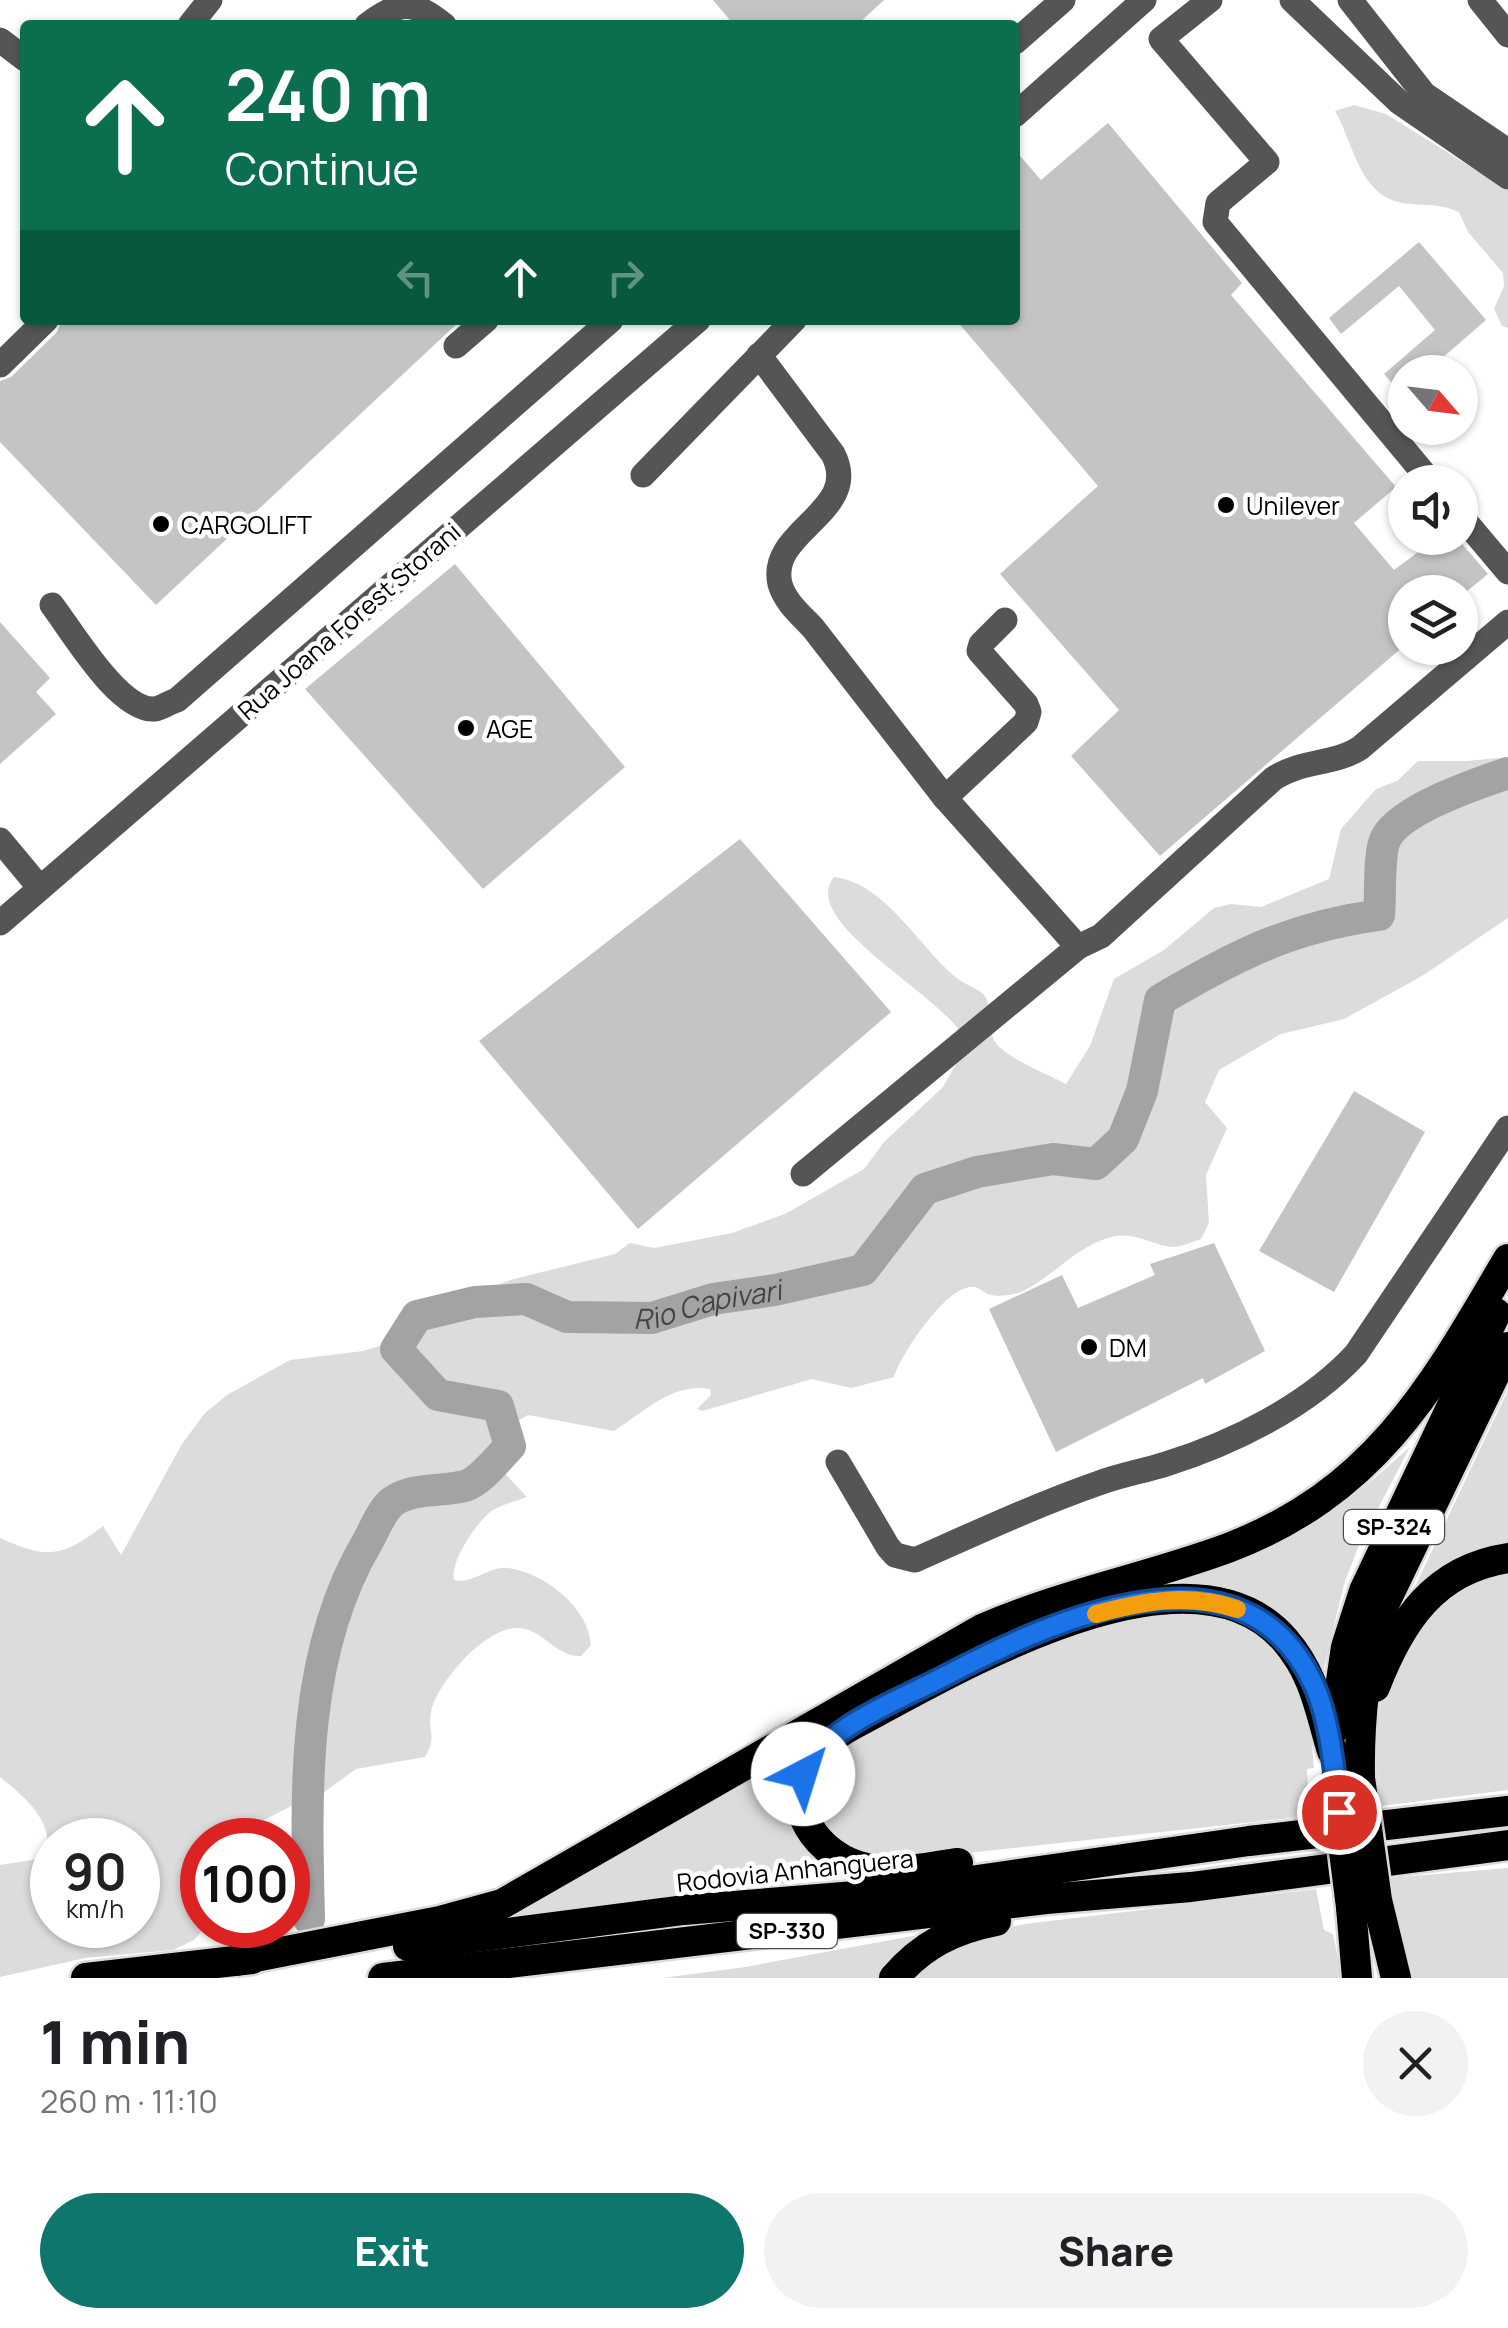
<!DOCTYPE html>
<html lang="en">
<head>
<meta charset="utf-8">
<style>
  :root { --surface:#fff; --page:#f2f2f2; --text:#202124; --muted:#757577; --accent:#0f766e }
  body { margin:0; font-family:Manrope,sans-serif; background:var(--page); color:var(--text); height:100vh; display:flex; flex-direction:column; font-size:38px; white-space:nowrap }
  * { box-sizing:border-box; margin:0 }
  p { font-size:32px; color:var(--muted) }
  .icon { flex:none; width:55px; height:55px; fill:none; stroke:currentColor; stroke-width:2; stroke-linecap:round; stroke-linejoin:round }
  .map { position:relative; height:1978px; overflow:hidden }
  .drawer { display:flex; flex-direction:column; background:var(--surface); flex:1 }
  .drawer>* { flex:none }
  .top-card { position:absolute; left:20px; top:20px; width:1000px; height:305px; border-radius:10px; box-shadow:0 2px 8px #0004; background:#0b6e4f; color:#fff; overflow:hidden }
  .needle { width:65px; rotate:118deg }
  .controls { position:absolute; left:1388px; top:355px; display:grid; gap:20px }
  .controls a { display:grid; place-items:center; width:90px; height:90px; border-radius:50%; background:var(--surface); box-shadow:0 2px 8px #0004; font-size:50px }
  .speed { position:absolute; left:30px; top:1818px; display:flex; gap:20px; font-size:50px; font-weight:700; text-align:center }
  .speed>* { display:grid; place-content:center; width:130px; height:130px; border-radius:50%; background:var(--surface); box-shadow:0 2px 8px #0004; line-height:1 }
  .speed small { font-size:25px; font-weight:400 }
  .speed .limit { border:15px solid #d22; background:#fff; color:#111 }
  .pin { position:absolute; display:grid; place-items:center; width:85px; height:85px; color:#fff; margin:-42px; border:5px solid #fff; border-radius:50%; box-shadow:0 2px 10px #0007 }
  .me { position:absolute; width:110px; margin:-55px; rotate:40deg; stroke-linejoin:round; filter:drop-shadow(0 0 8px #0008) }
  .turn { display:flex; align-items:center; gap:35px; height:210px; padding:0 40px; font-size:45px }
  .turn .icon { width:130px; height:130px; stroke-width:2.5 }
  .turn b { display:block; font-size:70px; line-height:85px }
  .lanes { display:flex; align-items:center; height:95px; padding:0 40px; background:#0003; justify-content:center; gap:50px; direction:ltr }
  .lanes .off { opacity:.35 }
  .round { display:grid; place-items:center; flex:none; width:105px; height:105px; border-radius:52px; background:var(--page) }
  .head { display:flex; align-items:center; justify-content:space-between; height:170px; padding:0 40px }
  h1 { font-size:60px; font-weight:800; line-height:75px }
  .action { display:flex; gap:20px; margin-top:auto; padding:20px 40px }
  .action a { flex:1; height:115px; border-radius:60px; background:var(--accent); color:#fff; font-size:40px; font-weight:800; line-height:115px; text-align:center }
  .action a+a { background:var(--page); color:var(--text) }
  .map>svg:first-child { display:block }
</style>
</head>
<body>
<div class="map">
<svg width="1508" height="1978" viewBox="0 0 1508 1978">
  <rect width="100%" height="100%" fill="#fff"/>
  <g fill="#dcdcdc" fill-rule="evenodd">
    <path d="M1354,105L1386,114L1508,190V328L1502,326L1494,309L1504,286L1503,273L1468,232L1459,212C1440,203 1423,206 1403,203C1359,196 1353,141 1335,111Z"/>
    <path d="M1508,757V918L1422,976L1344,1019L1281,1034L1219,1070L1205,1102L1227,1128L1206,1175L1209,1223L1201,1239C1192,1242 1181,1247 1172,1247C1151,1245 1134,1231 1112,1237C1075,1246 1054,1277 1021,1292C1014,1295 999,1297 991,1295C982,1293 981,1286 971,1287C945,1288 901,1354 894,1377L851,1388L812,1379L702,1411L697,1409L711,1395L710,1389C673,1382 644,1412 614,1431L528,1415L501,1431L499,1467L527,1497C516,1501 500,1505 490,1512C476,1524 450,1561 454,1580C472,1585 489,1566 508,1568C545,1573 589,1608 591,1645L581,1656C557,1658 542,1628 518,1628C485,1627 437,1683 431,1712C427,1733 438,1735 425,1757L356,1769L313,1800L307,1798L264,1820L252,1840H202V1925H207L194,1940L173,1950L85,1958L0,1977V1865L32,1860L47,1851C52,1818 23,1796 0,1777V1538C46,1559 62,1558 103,1526L121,1555L182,1444L205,1413L227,1395L290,1360L363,1351L400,1340L445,1303L514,1279L615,1254L630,1243L654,1248L732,1233L785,1214L864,1169L885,1141L943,1087L967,1045C958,1002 795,924 834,877C886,883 920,949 958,979C965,985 978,988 984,995C995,1006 980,1033 1004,1051C1021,1064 1046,1073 1066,1084L1090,1046L1114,979L1164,950L1214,908L1231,904L1261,907L1329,879L1341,829L1376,789L1397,781L1418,761H1467ZM52,1840H138V1925H52Z"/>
    <path d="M1508,1390V1548L1412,1593Z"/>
    <path d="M1410,1447L1359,1545L1344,1584L1321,1680L1233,1599L1027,1622L1291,1535L1370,1482Z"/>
    <path d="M1508,1569V1790L1381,1806L1375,1750L1379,1710L1391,1673L1442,1594Z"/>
    <path d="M1172,1610L1231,1616L1288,1660L1309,1709L1314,1768L1307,1769L1309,1816L893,1861L832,1842C807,1799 803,1775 845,1742L1044,1640Z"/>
    <path d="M794,1749C775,1800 787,1837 829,1872L830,1878L505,1918L551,1895Z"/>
    <path d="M1508,1868V1978H1412L1397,1940L1388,1878Z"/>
    <path d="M1316,1889L1324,1930L1333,1934L1342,1978H909C939,1947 984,1933 1025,1924Z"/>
    <path d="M934,1932L884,1978H662L745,1967Z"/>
  </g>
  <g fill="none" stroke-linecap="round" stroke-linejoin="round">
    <path stroke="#a3a3a3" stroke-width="32" id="s1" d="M309,1919C306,1792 301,1653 368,1541C374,1530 382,1510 392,1502C413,1487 442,1492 465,1486C481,1481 499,1457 510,1446L498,1406L438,1395L396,1349L417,1316L475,1302L526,1299L567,1317L652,1318L713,1299L775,1290L863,1270L925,1189L977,1172L1053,1159L1096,1164L1123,1139L1142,1091L1160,1000C1236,955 1291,927 1379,915C1381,897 1378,852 1386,838C1401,809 1478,783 1508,773"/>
  </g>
  <g fill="#c4c4c4">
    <path d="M713,0H884L857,25H734Z"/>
    <path d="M1108,123L1242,283L1231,295L1396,487L1354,523L1394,570L1437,538H1457L1488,574L1466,592H1405V645L1160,856L1071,756L1119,710L1000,574L1098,486L956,320H1015V150L1041,180Z"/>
    <path d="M1419,242L1486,320L1426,372H1405V398L1384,374L1435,330L1399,286L1341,334L1329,318Z"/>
    <path d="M62,320H461L156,605L0,442V381L11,377L57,332Z"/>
    <path d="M455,564L625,767L483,889L305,689Z"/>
    <path d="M0,622L50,678L36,692L56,714L0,764Z"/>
    <path d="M740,839L891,1012L638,1229L479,1041Z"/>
    <path d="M1354,1091L1425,1132L1334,1292L1259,1251Z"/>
    <path d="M1214,1243L1265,1351L1205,1384L1203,1378L1056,1452L989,1309L1062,1275L1078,1308L1155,1275L1150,1264Z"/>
  </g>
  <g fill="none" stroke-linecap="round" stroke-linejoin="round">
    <g stroke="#dbdbdb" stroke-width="35">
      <g id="highway">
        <path d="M1375,1687C1400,1622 1434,1569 1508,1558"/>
        <path d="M1334,1729L1346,1647L1364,1591L1496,1313"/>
        <path d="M1360,1778C1359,1722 1364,1671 1378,1617L1508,1347"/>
        <path d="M958,1863C927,1867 890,1877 859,1866C810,1851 778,1794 816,1751C825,1741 837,1735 847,1728C946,1676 1187,1527 1285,1640C1315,1675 1319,1709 1332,1751"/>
        <path d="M1377,1900L1396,1978"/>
        <path d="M1351,1907L1357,1978"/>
        <path d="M408,1946L684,1910L880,1894L1249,1841L1508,1811"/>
        <path d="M235,1961L440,1921L502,1904L982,1629C1061,1594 1147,1578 1228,1548C1375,1492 1433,1387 1508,1259"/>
        <path d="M86,1978L252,1959"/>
        <path d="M383,1978L1046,1899L1191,1887L1508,1845"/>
        <path d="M894,1978C922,1945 954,1929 996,1921"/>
      </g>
    </g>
    <g stroke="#555" stroke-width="25">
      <path d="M1210,0L1161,39L1267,162L1218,203L1215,222L1431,482"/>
      <path d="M1292,0L1399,102L1508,177"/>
      <path d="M1350,0L1424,94L1508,151"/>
      <path d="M1480,0L1508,35"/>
      <path d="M190,25L210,0"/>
      <path d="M367,25C400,1 413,0 444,25"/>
      <path d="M0,40L25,59"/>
      <path d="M1015,42L1063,0"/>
      <path d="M1015,115L1144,0"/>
      <path d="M456,346L486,320"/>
      <path d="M759,355L833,454C863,512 767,530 780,584C785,602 801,615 813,628L945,798L1078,947L1101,936L1273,779C1300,760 1334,765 1360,748L1508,622"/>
      <path d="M0,365L46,320"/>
      <path d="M643,475L794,320"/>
      <path d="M1460,515L1508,572"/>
      <path d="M52,605C72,631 119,712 155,709C161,708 170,702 177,700L611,320"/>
      <path d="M945,798L1026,722L1029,712L1026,704L979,651L981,644L1005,620"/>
      <path d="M0,840L40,888"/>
      <path d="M0,923L698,320"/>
      <path d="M803,1174L1078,947"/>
      <path d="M838,1462L888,1547L895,1555L915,1560C976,1533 1036,1505 1099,1483C1121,1475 1144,1471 1166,1464C1233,1443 1308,1406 1356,1354L1508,1128"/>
    </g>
    <use href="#highway" stroke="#000" stroke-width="30"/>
    <g stroke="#dbdbdb" stroke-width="35" stroke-linecap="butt">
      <g id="highway-bridge">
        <path d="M1360,1778L1377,1900"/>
        <path d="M1335,1780L1351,1907"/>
      </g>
    </g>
    <use href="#highway-bridge" stroke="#000" stroke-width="30"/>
  </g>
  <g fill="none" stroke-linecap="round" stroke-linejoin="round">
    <g stroke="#114b97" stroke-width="25">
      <path id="route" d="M803,1774C825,1726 900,1700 945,1676C1052,1620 1244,1531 1314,1685C1330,1720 1335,1774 1339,1812"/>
    </g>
    <use href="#route" stroke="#1a73e8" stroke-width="18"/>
    <path stroke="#f59e0b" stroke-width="18" d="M1096,1614C1145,1601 1188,1593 1237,1609"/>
  </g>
  <g fill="#000" stroke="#fff" stroke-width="4">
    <circle cx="1226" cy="505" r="10"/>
    <circle cx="161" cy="524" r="10"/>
    <circle cx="466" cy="728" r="10"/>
    <circle cx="1089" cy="1347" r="10"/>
  </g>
  <g text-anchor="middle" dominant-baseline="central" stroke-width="9" stroke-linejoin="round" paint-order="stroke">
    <g fill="#fff" stroke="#4c4c4c" stroke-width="2.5">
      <rect x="1344" y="1510" width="100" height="34" rx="8"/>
      <rect x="737" y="1914" width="100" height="34" rx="8"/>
    </g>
    <g font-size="22" font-weight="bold" fill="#000">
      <text x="1394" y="1527">SP-324</text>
      <text x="787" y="1931">SP-330</text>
    </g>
    <g font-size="25" fill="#000" stroke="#fff" text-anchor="start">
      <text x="1246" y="505">Unilever</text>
      <text x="181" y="524">CARGOLIFT</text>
      <text x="486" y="728">AGE</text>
      <text x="1109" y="1347">DM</text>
    </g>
    <g font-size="25" fill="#000" stroke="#fff">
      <text transform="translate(349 621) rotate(-41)">Rua Joana Forest Storani</text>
      <text transform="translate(795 1870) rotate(-6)">Rodovia Anhanguera</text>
    </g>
    <g font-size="28" font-style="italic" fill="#444" stroke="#fff">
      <text stroke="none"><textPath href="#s1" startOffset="1072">Rio Capivari</textPath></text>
    </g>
  </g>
</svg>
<div class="controls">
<a><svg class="needle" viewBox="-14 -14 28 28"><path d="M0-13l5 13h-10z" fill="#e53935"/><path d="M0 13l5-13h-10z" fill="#757577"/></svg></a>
<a><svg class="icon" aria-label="sound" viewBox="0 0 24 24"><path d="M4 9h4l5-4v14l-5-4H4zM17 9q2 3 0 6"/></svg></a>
<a><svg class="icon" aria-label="layers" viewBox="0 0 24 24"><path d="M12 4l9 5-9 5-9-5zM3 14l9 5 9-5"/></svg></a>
</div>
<div class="speed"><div>90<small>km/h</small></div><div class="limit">100</div></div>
<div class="pin" style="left:1339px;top:1812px;background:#d93025"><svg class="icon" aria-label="arrive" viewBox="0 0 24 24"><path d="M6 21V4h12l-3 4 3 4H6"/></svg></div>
<svg class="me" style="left:803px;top:1774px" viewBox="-20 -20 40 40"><circle r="19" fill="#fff"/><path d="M0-13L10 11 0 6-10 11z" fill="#1a73e8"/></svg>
<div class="top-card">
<div class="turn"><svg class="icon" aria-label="ahead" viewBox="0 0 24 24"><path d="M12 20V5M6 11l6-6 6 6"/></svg><div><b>240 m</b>Continue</div></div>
<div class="lanes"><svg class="icon off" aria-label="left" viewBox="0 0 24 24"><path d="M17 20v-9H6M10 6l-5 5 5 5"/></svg><svg class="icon" aria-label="ahead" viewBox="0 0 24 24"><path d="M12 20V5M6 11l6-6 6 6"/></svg><svg class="icon off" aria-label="right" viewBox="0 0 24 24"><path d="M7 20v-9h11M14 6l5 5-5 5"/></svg></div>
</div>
</div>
<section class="drawer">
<div class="head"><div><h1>1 min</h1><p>260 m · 11:10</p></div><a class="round"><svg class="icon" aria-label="close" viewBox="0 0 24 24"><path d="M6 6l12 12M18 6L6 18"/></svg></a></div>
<div class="action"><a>Exit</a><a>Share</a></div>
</section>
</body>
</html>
